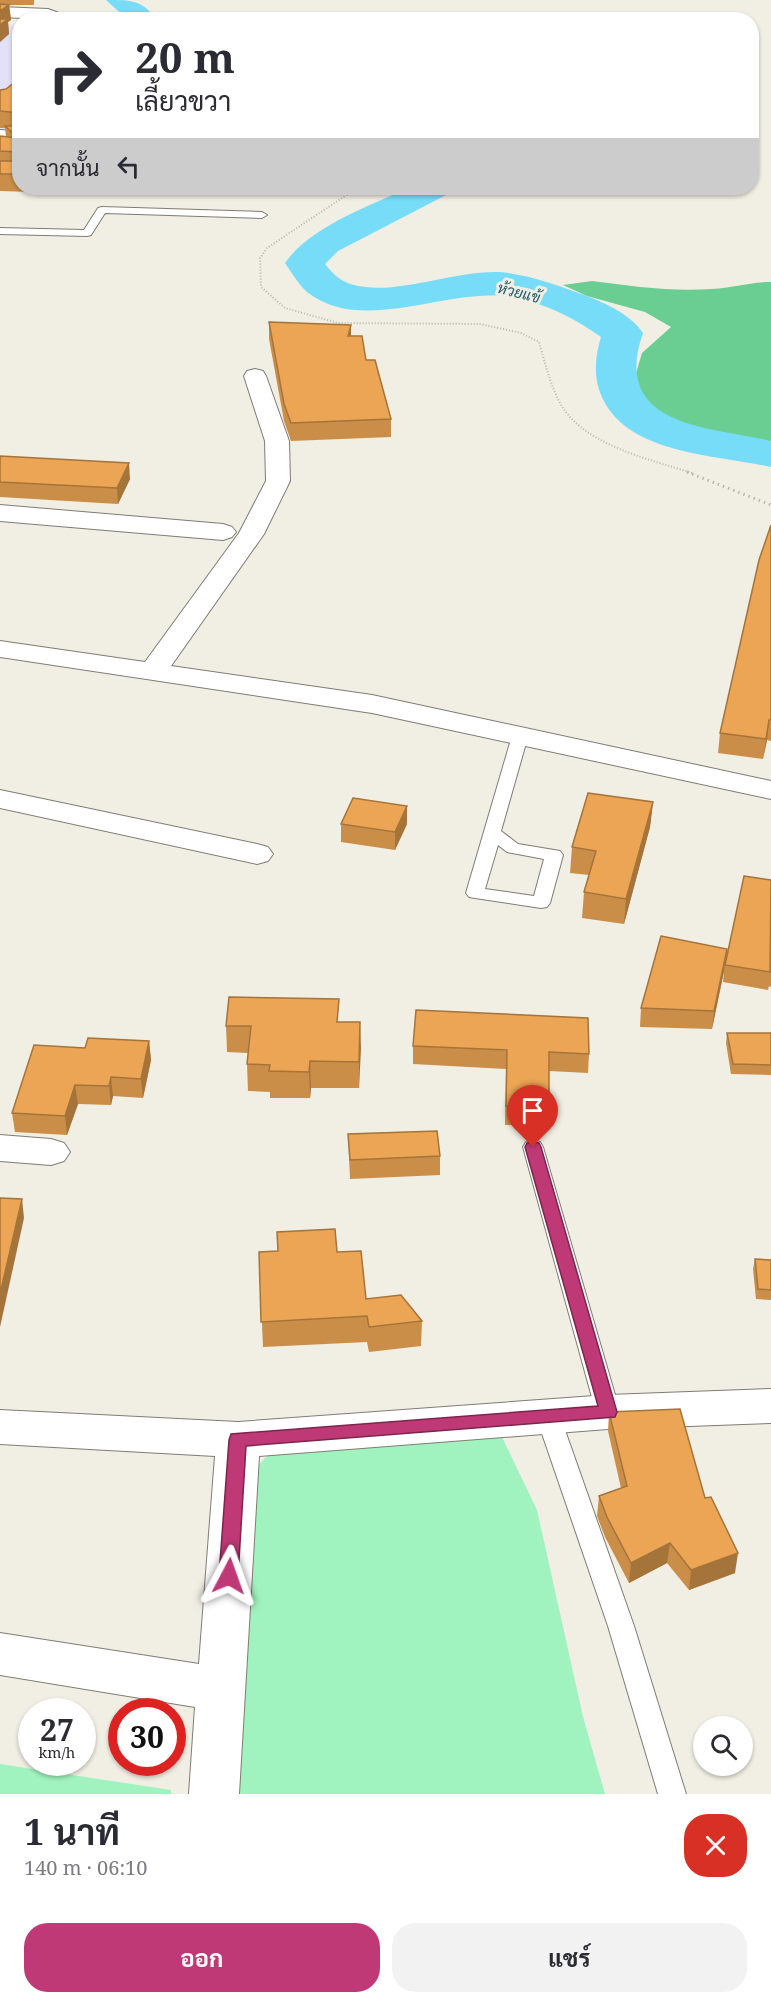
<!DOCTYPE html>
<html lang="th">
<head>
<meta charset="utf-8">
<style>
  :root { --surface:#fff; --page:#f2f2f3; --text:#2b2b33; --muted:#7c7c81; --accent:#c03977 }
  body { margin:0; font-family:"Noto Serif",Sarabun,serif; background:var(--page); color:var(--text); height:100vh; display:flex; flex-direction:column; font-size:22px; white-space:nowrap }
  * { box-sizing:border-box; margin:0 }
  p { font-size:20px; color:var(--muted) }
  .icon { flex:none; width:33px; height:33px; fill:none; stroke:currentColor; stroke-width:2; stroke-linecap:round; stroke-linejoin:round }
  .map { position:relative; height:1794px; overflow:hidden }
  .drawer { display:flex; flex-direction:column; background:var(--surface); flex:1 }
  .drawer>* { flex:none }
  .hud { position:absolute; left:12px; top:12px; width:747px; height:183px; border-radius:24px; box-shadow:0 2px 4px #0004; background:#fff; color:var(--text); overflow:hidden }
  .controls { position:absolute; left:693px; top:1716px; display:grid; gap:12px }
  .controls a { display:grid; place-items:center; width:60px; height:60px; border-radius:50%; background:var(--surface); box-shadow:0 2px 4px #0004; font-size:30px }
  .speed { position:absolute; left:18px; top:1698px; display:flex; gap:12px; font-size:30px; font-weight:700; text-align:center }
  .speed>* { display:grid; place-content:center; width:78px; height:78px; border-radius:50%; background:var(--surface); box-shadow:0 2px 4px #0004; line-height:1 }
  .speed small { font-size:15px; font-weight:400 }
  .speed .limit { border:9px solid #d22; background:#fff; color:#111 }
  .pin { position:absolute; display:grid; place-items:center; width:51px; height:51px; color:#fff; margin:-62px -26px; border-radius:50% 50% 50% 0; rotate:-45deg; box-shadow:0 0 6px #0007 }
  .pin .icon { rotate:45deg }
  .me { position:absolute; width:66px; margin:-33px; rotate:4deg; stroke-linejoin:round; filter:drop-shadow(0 0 4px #0008) }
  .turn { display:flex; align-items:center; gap:21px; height:126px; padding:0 24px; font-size:27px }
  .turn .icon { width:78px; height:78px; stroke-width:2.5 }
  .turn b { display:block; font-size:42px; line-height:51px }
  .then { display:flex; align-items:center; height:57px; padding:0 24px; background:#0003; gap:12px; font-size:22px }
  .round { display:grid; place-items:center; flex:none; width:63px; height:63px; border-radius:24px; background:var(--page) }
  .headline { display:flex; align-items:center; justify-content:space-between; height:102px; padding:0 24px }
  h1 { font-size:36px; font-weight:700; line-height:45px }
  .primary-button { display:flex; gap:12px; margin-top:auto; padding:12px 24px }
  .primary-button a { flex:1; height:69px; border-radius:24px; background:var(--accent); color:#fff; font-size:24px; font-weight:700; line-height:69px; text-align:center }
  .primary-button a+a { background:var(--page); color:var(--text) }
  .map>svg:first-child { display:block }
</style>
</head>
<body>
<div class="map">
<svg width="771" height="1794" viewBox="0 0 771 1794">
  <rect width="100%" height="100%" fill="#f1eee4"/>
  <path fill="#e3e1f7" d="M0,25L19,26V140L0,139Z"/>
  <g fill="#a0f3be">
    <path d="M502,1437L537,1510L583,1717L605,1794H235L254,1477C259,1464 262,1458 275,1452Z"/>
    <path d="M0,1764L171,1790V1794H0Z"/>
  </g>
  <path fill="#6ace92" d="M592,281C631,286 671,292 712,289C732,288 750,282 771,282V445L721,438L679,428L648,411L634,380L642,353L671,327L645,312L587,296L563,285Z"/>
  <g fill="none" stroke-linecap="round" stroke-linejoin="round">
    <g fill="#76dcf8" fill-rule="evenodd">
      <path d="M106,0C132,0 142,0 157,20H128Z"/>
      <path d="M408,188H452L446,195L338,251L325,264C333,274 341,282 354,285C396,296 454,270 499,272C527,274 560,286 587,296C607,304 631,315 643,333C610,427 709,427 771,441V467C714,454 617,455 598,386C594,370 596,353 601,337C573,317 536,298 500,296C441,291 360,334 307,292C299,285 291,272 285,263C311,226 368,207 408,188Z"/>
    </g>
    <g stroke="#807c74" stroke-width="2">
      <g id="lane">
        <path d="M102,207L262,212L267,215L262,218L105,213L91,235L87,236L0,234V228L84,230L98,208Z"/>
        <path d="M520,731L528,736L501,831L518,844L560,851L563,855L550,903L547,907L541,908L475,898L469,897L466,893L512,736ZM498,845L507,852L544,859L534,896L485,889Z"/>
        <path d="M533,1140L540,1142L543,1147L620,1412L616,1419L608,1421L600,1419L596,1412L523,1147L526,1142Z"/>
        <path d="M548,1407L556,1409L560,1416L634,1626L686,1794H658L608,1626L536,1416L540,1409Z"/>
      </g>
    </g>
    <g stroke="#807c74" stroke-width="2">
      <g id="street">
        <path d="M0,7L48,9L70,17L72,20L0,17Z"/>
        <path d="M0,130L20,131V141L0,140Z"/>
        <path d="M255,369L263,371L266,376L289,441L290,481L264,534L171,666L372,695L771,781V799L372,713L0,657V641L145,662L239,533L266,481L265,441L244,376L247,371Z"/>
        <path d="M0,505L223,524L232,527L236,532L232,537L223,540L0,521Z"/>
        <path d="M0,790L257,844L268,847L273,854L268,861L257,864L0,808Z"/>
        <path d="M0,1135L51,1139L64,1143L70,1152L64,1161L51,1165L0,1161Z"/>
        <path d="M771,1389V1423L608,1429L259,1456L239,1794H189L195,1707L0,1675V1633L199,1664L215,1456L0,1444V1410L238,1422L608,1395Z"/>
      </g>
    </g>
    <path stroke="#b9b7af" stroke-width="2" stroke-dasharray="1 2" stroke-linecap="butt" d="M357,188L267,248L260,258L261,287L285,308L338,323L480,324L521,333L539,342C545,363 550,384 560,403C583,445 649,459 692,473"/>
    <path stroke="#b9b7af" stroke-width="3" stroke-dasharray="1.5 4" stroke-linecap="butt" d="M687,472L771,505"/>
    <use href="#lane" fill="#fff" fill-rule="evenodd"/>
    <use href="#street" fill="#fff" fill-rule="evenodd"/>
  </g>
  <g fill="#cb8e48">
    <path d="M0,0H34V5H9L11,20L8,22L9,34L0,42Z"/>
    <path d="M20,78V188H128L125,195L0,191V136L6,137L5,128H0V90L6,89Z"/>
    <path d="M269,322L351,336L366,360L391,419V437L291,441L284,421L269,339Z"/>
    <path d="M0,456L130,479L118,504L0,497Z"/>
    <path d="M771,525V741L767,740L763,759L718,753L720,733Z"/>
    <path d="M653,802L650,827L624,924L582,918L584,892L589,875L570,873L572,847Z"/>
    <path d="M341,824H407L395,850L341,842Z"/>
    <path d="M771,880V987L769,986L768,990L723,982L724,971L712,1029L640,1027L641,1008L727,949L726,961Z"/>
    <path d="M339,1022H360L359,1088H311L310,1098H270V1092L248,1091L247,1064L248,1053L227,1052L226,1026Z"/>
    <path d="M727,1033H771V1075L731,1074L726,1043Z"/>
    <path d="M149,1041L151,1060L143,1098L113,1096L111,1105L78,1104L67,1135L15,1132L12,1113L85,1048Z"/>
    <path d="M413,1046L589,1054L588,1073L549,1071V1107L548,1126L505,1125L506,1069L413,1064Z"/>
    <path d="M348,1134L440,1156V1175L350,1179Z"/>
    <path d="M259,1252H337L366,1299L422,1321L421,1346L369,1352L367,1342L263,1347Z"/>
    <path d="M755,1259L771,1260V1300L756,1299L753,1269Z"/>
    <path d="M609,1412L705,1498L735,1573L689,1590L667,1563L629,1583L605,1537L597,1516L599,1496L621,1488L608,1431Z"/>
  </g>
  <g fill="#a5743b">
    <path d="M9,5L11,20L8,22L9,34L0,42V11Z"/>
    <path d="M351,325V342L348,336Z"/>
    <path d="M129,463L130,479L118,504L117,488Z"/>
    <path d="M769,720L767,740L763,759L766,739Z"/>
    <path d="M653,802L650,827L624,924L626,899Z"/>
    <path d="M407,806V824L395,850V832Z"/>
    <path d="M727,949L724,971L712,1029L714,1011Z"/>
    <path d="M360,1022L361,1049L359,1088V1062Z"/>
    <path d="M149,1041L151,1060L143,1098L141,1079Z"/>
    <path d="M310,1061L311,1088L310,1098L309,1072Z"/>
    <path d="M111,1077L113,1096L111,1105L109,1086Z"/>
    <path d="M75,1085L78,1104L67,1135L65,1116Z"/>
    <path d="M22,1199L24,1218L0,1327V1294Z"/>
    <path d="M670,1543L667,1563L629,1583L631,1563Z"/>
    <path d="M738,1553L735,1573L689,1590L691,1570Z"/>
  </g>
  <g fill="#eca554" stroke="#a5743b" stroke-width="1.5">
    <path d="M0,4L9,5L0,11Z"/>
    <path d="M0,19H8L0,25Z"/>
    <path d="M20,78V113L0,111V90L6,89Z"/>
    <path d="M5,126H20V159L18,152L0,151V136L18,138Z"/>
    <rect x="0" y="161" width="20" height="13"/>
    <path d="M269,322L351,325L348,336H362L366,360H375L391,419L291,423L284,404Z"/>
    <path d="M0,456L129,463L117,488L0,482Z"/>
    <path d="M771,525V720H769L766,739L720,733L759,560Z"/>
    <path d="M588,793L653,802L626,899L584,892L596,851L572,847Z"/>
    <path d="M353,798L407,806L395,832L341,824Z"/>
    <path d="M744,876L771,880L770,972L725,965Z"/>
    <path d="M661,936L727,949L714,1011L641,1008Z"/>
    <path d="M229,997L339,999L337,1022H360L359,1062L310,1061L309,1072L269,1071L270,1065L247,1064L251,1026H226Z"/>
    <path d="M416,1010L588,1018L589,1054L549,1052V1107L506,1106L507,1050L413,1046Z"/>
    <path d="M727,1033H771V1065L733,1064Z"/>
    <path d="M88,1038L149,1041L141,1079L111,1077L109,1086L75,1085L65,1116L12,1113L34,1045L85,1048Z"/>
    <path d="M437,1131L440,1156L350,1160L348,1134Z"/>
    <path d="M0,1198L22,1199L0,1294Z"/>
    <path d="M335,1229L337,1252L361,1251L366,1299L401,1295L422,1321L369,1327L367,1316L261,1322L259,1252L278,1251L277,1232Z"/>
    <path d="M755,1259L771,1260V1290L758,1289Z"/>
    <path d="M680,1409L705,1498L711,1497L738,1553L691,1570L670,1543L631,1563L607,1517L599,1496L627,1486L609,1412Z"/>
  </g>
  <path fill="#c03977" stroke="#7d254d" stroke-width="1.5" d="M533,1142L539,1143L541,1147L617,1412L615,1417L246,1446L238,1576L235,1581L229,1584L222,1581L219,1576L229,1440L231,1434L598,1406L525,1147L527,1143Z"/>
  <g text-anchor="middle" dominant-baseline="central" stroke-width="6" stroke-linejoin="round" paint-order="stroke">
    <g font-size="15" font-style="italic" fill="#235c6b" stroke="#f1eee4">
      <text transform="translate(519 292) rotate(14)">ห้วยแข้</text>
    </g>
  </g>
</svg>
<div class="controls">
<a><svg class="icon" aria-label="search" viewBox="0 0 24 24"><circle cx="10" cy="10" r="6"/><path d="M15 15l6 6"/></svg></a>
</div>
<div class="speed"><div>27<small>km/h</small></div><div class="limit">30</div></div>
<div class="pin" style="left:533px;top:1147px;background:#d93025"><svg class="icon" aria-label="arrive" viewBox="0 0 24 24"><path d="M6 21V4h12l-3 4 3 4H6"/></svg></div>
<svg class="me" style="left:229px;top:1576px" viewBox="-20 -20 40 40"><path d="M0-17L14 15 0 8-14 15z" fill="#c03977" stroke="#fff" stroke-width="4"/></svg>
<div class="hud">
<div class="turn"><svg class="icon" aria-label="right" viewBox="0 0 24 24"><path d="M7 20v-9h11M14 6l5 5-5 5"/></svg><div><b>20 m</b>เลี้ยวขวา</div></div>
<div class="then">จากนั้น<svg class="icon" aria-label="left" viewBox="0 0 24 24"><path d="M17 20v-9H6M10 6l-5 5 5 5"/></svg></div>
</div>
</div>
<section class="drawer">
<div class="headline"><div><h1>1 นาที</h1><p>140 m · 06:10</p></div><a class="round" style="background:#d93025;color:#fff"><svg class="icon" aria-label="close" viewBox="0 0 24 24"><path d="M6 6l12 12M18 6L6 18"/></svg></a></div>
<div class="primary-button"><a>ออก</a><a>แชร์</a></div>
</section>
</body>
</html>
